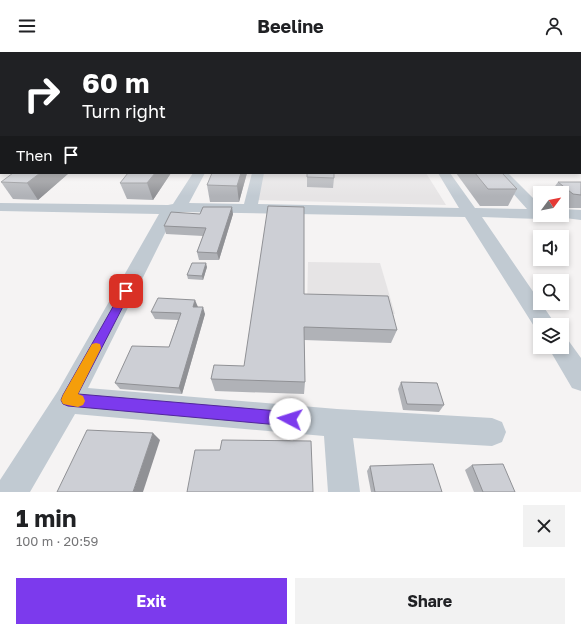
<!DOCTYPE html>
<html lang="en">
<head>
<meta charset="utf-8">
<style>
  :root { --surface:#fff; --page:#f2f2f2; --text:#202124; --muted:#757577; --accent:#7c3aed }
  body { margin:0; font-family:"Golos Text",sans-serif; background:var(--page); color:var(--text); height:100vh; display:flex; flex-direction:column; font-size:15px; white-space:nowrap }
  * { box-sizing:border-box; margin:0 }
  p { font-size:13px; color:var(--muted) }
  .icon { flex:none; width:22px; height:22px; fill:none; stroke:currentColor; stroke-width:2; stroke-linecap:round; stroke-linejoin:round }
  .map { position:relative; height:440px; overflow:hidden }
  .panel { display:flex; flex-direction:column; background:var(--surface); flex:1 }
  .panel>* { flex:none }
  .hud { position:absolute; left:0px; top:0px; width:581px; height:122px; box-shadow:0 2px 6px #0003; background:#202124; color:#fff; overflow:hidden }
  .needle { width:26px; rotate:58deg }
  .fabs { position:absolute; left:533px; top:134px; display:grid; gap:8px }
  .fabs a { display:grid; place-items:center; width:36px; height:36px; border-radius:0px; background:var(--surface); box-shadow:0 2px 6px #0003; font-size:20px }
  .pin { position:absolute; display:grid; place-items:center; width:34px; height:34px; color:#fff; margin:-17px; border-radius:8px; box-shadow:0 2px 6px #0006 }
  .me { position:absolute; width:44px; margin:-22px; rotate:275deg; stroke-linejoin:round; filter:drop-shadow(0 0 3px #0008) }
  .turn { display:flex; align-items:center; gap:14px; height:84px; padding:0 16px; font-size:18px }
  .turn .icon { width:52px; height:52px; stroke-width:2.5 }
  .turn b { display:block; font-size:28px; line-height:34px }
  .then { display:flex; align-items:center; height:38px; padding:0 16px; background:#0003; gap:8px; font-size:15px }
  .round { display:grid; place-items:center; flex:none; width:42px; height:42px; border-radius:0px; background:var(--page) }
  .overview { display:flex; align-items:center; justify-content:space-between; height:68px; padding:0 16px }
  h1 { font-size:24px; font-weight:700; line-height:30px }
  .cta { display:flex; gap:8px; margin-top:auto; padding:8px 16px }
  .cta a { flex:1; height:46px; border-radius:0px; background:var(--accent); color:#fff; font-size:16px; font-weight:700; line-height:46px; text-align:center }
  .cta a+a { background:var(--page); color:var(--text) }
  header { display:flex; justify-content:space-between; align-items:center; height:52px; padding:0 16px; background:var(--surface); font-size:18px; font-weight:700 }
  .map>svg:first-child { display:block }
</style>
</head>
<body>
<header><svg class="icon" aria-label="menu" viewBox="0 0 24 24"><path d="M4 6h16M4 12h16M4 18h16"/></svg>Beeline<svg class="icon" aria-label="person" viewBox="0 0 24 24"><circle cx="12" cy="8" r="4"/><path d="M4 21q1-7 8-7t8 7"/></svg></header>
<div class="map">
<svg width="581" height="440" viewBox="0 0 581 440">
  <rect width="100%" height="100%" fill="#f5f3f3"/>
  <g fill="#e6e4e5">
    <path d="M260,121H426L446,153L254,148Z"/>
    <path d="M308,210L380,211L395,262L307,256Z"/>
  </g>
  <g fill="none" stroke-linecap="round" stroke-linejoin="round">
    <g fill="#c1cad2" fill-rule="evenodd">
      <path d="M0,114L1,121H4L0,122Z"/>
      <path d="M193,121H205L189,151L244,152L252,121H264L258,152L459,156L438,121H450L475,156L527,157L495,121H508L540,153V163H547L545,165L540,167L482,165L556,273H540V280L537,279L465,165L180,160L175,161L88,336L337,357L492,366L502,370L506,380L502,390L492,394L353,386L360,440H328L324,384L75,362L30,440H0V428L58,339L159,162L0,159V151L168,153L173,152Z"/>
      <path d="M562,157L581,158V168L557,165L555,163H562Z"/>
      <path d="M562,285L568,288L581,306V339L572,336L548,295H562Z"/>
    </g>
  </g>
  <g fill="#b0b2b7">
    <path d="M580,84H581V117L580,116Z"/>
    <path d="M69,121L38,148L13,147L1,130Z"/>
    <path d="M171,121L153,148L127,147L120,131Z"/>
    <path d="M247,121L239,150H210L207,133Z"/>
    <path d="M307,121L334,126L333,136L307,135Z"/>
    <path d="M456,121H502L517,137L508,154H480Z"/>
    <path d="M558,130H581V156H564L562,154V141H550Z"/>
    <path d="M200,162H233L219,208H199L197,200L203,184L166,182L164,174Z"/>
    <path d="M207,215L203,228L188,227L187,223Z"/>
    <path d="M304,242L397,278L391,291L304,288L305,330L304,342L215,339L211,327L244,314Z"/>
    <path d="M198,255L205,262L182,342L120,337L115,331L169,295L178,268L155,267L151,260Z"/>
    <path d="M401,330L444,353L439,360L403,358L398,337Z"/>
    <path d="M472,413L515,440H474L465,418Z"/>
    <path d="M370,414L442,440H371L367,419Z"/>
  </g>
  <g fill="#909195">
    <path d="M40,121H69L38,148L27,131Z"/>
    <path d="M155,121H171L153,148L147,131Z"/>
    <path d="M241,121H247L239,150L237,134Z"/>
    <path d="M232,155L233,162L219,208L217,201Z"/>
    <path d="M206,211L207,215L203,228L202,224Z"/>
    <path d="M195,248L198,255H193Z"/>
    <path d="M203,255L205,262L182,342L179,336Z"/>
    <path d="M153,381L160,388L143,440H133Z"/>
  </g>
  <g fill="#cdcfd5" stroke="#909195">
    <rect x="580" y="84" width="1" height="15"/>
    <path d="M13,121H40L27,131L1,130Z"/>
    <path d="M128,121H155L147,131H120Z"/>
    <path d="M212,121H241L237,134L207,133Z"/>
    <path d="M307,121H334V126L307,125Z"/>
    <path d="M475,121H502L517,137H488Z"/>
    <path d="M558,130H581V143L573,142Z"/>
    <path d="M268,154L304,155V242L388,244L397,278L304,275L305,330L211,327L214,313L244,314Z"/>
    <path d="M203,155H232L217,201L197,200L206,176L164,174L171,160L200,162Z"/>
    <path d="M192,211H206L202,224L187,223Z"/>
    <path d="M158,246L195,248L193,255H203L179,336L115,331L132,294L169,295L181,261L151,260Z"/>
    <path d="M401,330L437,331L444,353L407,352Z"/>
    <path d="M87,378L153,381L133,440H57Z"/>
    <path d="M222,388L311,389L313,440H187L195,398H220Z"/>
    <path d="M433,412L442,440H375L370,414Z"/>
    <path d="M503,412L515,440H483L472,413Z"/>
  </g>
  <linearGradient id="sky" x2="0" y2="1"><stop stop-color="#85c3ea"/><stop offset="0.57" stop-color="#fafafa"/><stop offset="1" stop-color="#fafafa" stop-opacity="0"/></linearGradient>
  <rect width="581" height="144" fill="url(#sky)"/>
  <path fill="#7c3aed" stroke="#51269a" d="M126,236L131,239L78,342L290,360L294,362L296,367L294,372L290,374L68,354L63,352L61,348L63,343L123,237Z"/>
  <path fill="#f59e0b" d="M96,291L100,292L101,296L78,342L83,344L85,349L83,353L78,355L63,352L61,348L63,343L92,292Z"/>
</svg>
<div class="fabs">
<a><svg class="needle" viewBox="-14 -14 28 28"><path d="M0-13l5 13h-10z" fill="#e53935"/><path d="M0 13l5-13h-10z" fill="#757577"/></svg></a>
<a><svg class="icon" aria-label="sound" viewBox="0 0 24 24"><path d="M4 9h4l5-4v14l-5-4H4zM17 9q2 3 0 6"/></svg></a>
<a><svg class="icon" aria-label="search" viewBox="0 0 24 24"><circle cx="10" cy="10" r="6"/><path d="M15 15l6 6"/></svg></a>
<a><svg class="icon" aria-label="layers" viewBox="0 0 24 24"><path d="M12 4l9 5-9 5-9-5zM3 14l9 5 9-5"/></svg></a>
</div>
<div class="pin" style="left:126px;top:239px;background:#d93025"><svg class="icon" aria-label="arrive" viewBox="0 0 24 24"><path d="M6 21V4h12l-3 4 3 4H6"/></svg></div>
<svg class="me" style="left:290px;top:367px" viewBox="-20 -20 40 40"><circle r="19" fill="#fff"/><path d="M0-13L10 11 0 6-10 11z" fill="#7c3aed"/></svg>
<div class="hud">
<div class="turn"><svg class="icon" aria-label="right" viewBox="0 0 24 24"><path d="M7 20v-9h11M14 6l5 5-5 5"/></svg><div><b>60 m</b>Turn right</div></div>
<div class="then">Then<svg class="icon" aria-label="arrive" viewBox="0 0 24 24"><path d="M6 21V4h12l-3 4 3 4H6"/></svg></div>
</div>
</div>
<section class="panel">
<div class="overview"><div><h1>1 min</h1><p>100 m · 20:59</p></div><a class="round"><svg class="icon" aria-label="close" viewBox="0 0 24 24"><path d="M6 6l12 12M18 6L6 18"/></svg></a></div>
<div class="cta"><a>Exit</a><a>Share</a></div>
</section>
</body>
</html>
